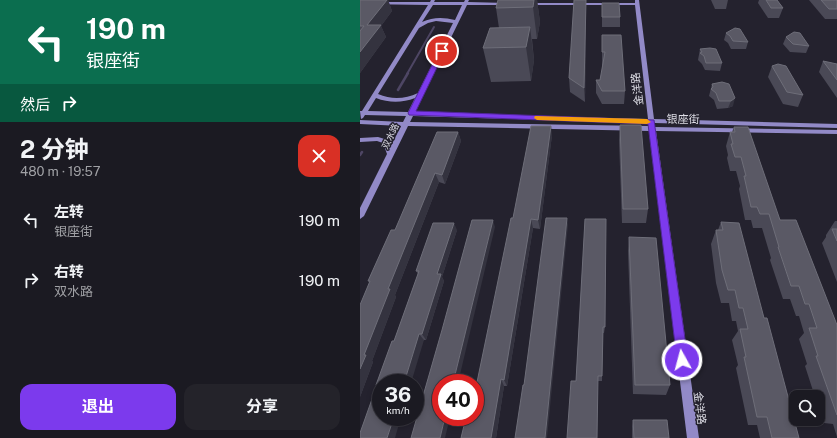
<!DOCTYPE html>
<html lang="zh">
<head>
<meta charset="utf-8">
<style>
  :root { --surface:#1b1a22; --page:#24232a; --text:#f1f3f6; --muted:#a0a1a5; --line:#393840; --accent:#7c3aed }
  body { margin:0; font-family:"Public Sans","Noto Sans SC",sans-serif; background:var(--page); color:var(--text); height:100vh; display:flex; flex-direction:column; font-size:15px; white-space:nowrap }
  * { box-sizing:border-box; margin:0 }
  p { font-size:13px; color:var(--muted) }
  .icon { flex:none; width:22px; height:22px; fill:none; stroke:currentColor; stroke-width:2; stroke-linecap:round; stroke-linejoin:round }
  .map { position:relative; flex:1; overflow:hidden }
  .drawer { display:flex; flex-direction:column; background:var(--surface); width:360px }
  .drawer>* { flex:none }
  .banner { background:#0b6e4f; color:#fff; overflow:hidden }
  .controls { position:absolute; left:429px; top:390px; display:grid; gap:8px }
  .controls a { display:grid; place-items:center; width:36px; height:36px; border-radius:8px; background:var(--surface); box-shadow:0 2px 6px #0003,0 0 0 1px var(--line); font-size:20px }
  .speed { position:absolute; left:12px; top:374px; display:flex; gap:8px; font-size:20px; font-weight:700; text-align:center }
  .speed>* { display:grid; place-content:center; width:52px; height:52px; border-radius:50%; background:var(--surface); box-shadow:0 2px 6px #0003,0 0 0 1px var(--line); line-height:1 }
  .speed small { font-size:10px; font-weight:400 }
  .speed .limit { border:6px solid #d22; background:#fff; color:#111 }
  .pin { position:absolute; display:grid; place-items:center; width:34px; height:34px; color:#fff; margin:-17px; border:2px solid #fff; border-radius:50%; box-shadow:0 1px 4px #0007 }
  .me { position:absolute; width:44px; margin:-22px; rotate:353deg; stroke-linejoin:round; filter:drop-shadow(0 0 3px #0008) }
  .turn { display:flex; align-items:center; gap:14px; height:84px; padding:0 20px; font-size:18px }
  .turn .icon { width:52px; height:52px; stroke-width:2.5 }
  .turn b { display:block; font-size:28px; line-height:34px }
  .then { display:flex; align-items:center; height:38px; padding:0 20px; background:#0003; gap:8px; font-size:15px }
  .round { display:grid; place-items:center; flex:none; width:42px; height:42px; border-radius:12px; background:var(--page) }
  .head { display:flex; align-items:center; justify-content:space-between; height:68px; padding:0 20px }
  h1 { font-size:24px; font-weight:700; line-height:30px }
  .primary-button { display:flex; gap:8px; margin-top:auto; padding:8px 20px }
  .primary-button a { flex:1; height:46px; border-radius:12px; background:var(--accent); color:#fff; font-size:16px; font-weight:700; line-height:46px; text-align:center }
  .primary-button a+a { background:var(--page); color:var(--text) }
  ul { padding:0; list-style:none }
  li { display:flex; align-items:center; gap:12px; height:60px; padding:0 20px }
  li div { flex:1 }
  li b { display:block; font-size:15px }
  li em { font-style:normal }
  main { display:flex; flex:1; min-height:0 }
  .map>svg:first-child { display:block }
</style>
</head>
<body>
<main>
<section class="drawer">
<div class="banner">
<div class="turn"><svg class="icon" aria-label="left" viewBox="0 0 24 24"><path d="M17 20v-9H6M10 6l-5 5 5 5"/></svg><div><b>190 m</b>银座街</div></div>
<div class="then">然后<svg class="icon" aria-label="right" viewBox="0 0 24 24"><path d="M7 20v-9h11M14 6l5 5-5 5"/></svg></div>
</div>
<div class="head"><div><h1>2 分钟</h1><p>480 m · 19:57</p></div><a class="round" style="background:#d93025;color:#fff"><svg class="icon" aria-label="close" viewBox="0 0 24 24"><path d="M6 6l12 12M18 6L6 18"/></svg></a></div>
<ul>
<li><svg class="icon" aria-label="left" viewBox="0 0 24 24"><path d="M17 20v-9H6M10 6l-5 5 5 5"/></svg><div><b>左转</b><p>银座街</p></div><em>190 m</em></li>
<li><svg class="icon" aria-label="right" viewBox="0 0 24 24"><path d="M7 20v-9h11M14 6l5 5-5 5"/></svg><div><b>右转</b><p>双水路</p></div><em>190 m</em></li>
</ul>
<div class="primary-button"><a>退出</a><a>分享</a></div>
</section>
<div class="map">
<svg width="477" height="438" viewBox="0 0 477 438">
  <rect width="100%" height="100%" fill="#24222e"/>
  <g fill="none" stroke-linecap="round" stroke-linejoin="round">
    <path stroke="#4e4664" stroke-width="2" d="M47,74L74,27"/>
    <g stroke="#4e4664" stroke-width="2.5">
      <path d="M38,90L48,73"/>
      <path d="M0,155L2,152"/>
    </g>
    <path fill="#928ac7" fill-rule="evenodd" d="M71,0H75L74,2H104L105,0H109L108,2L147,3L149,4L147,5H107L54,113L288,119L275,5H167L165,4L167,3H275V0H279L294,119L477,124V128L295,123V127L477,130V134L296,131L339,438H327L289,131L48,126L4,216L0,219V208L27,154L23,143L17,141L0,142V138L18,137L28,140L31,146L41,126L0,124V120L43,122L46,116L5,115L3,118L1,119L0,111H2L68,5L0,4V2H70ZM73,5H102L95,20C83,17 73,17 62,22ZM76,21L93,23L58,93C45,99 32,100 18,94L59,28L68,23ZM16,98C29,103 42,103 55,98L48,112L8,111ZM53,116L288,123L289,126L50,122Z"/>
  </g>
  <g fill="#4a4956">
    <path d="M0,0H28L32,11L21,26L26,37L0,73Z"/>
    <path d="M138,0H177L180,22L177,39H172L174,60L171,81L131,82L123,48L139,28L136,8Z"/>
    <path d="M351,0H368L366,9H355Z"/>
    <path d="M399,0H417L423,8L419,18H408L398,3Z"/>
    <path d="M449,0H477V19H465Z"/>
    <path d="M242,3L260,17V27H242Z"/>
    <path d="M226,8L225,102L210,92L209,78Z"/>
    <path d="M366,33L388,42L386,49H371L368,43L364,40Z"/>
    <path d="M242,35L265,91L264,104H242L236,93V80H240L243,65H242Z"/>
    <path d="M426,37L449,46L446,53L430,52L423,44Z"/>
    <path d="M340,49L362,63L360,71L345,70L342,64L338,60Z"/>
    <path d="M463,61L477,64V98L459,72Z"/>
    <path d="M412,66L443,95L438,107L423,104L408,77Z"/>
    <path d="M362,82L373,106L368,108L357,109L354,100L349,96L352,84Z"/>
    <path d="M260,125L288,209L286,223H262L259,140Z"/>
    <path d="M374,127L420,220L477,325V437L473,424L464,423L458,406V397H455L445,366L447,364L439,339L444,333L439,316H436L430,299H423L410,260L411,258L402,228H393L391,220H385L379,189L380,186L376,171H370L367,158L368,155L366,146L370,132H372Z"/>
    <path d="M98,132L101,141L85,184L79,182L35,295L36,297L12,361L13,362L0,397L10,282L8,281Z"/>
    <path d="M192,135L180,229L173,228L147,386H144L136,438H101L116,387L153,218Z"/>
    <path d="M225,219L245,327L244,333H243L242,381H216Z"/>
    <path d="M475,221H477V282L462,243L466,237V235Z"/>
    <path d="M361,222L404,318L439,438H400L397,425H388L376,368L378,365L372,340L378,331L376,321H372L369,303H361L356,283L351,244L356,230H358Z"/>
    <path d="M97,230L82,277L84,281L66,340H64L17,385H16L34,341L58,274L56,271Z"/>
    <path d="M269,237L310,385L306,395L273,394L268,251Z"/>
    <path d="M273,420L309,438H272V426Z"/>
  </g>
  <g fill="#34333f">
    <path d="M27,0H28L32,11L21,26L26,37L0,73V52L7,25Z"/>
    <path d="M174,0H177L180,22L177,39L173,7Z"/>
    <path d="M226,0V8L225,102L224,88Z"/>
    <path d="M170,27L174,60L171,81L166,47Z"/>
    <path d="M375,98L373,106L368,108L371,101Z"/>
    <path d="M191,126L192,135L180,229L178,220Z"/>
    <path d="M98,132L101,141L85,184L82,175Z"/>
    <path d="M75,173L79,182L35,295L36,297L12,361L13,362L0,397V369L4,355L28,289Z"/>
    <path d="M207,218L208,225L187,438H185Z"/>
    <path d="M171,219L173,228L147,386L144,380Z"/>
    <path d="M133,220L135,227L98,383H93Z"/>
    <path d="M94,223L97,230L82,277L84,281L66,340L62,334L77,274Z"/>
    <path d="M59,334L64,340L51,383H44Z"/>
    <path d="M141,379L144,386L136,438H131Z"/>
    <path d="M34,417H41L35,438H27Z"/>
    <path d="M85,417H90L85,438H80Z"/>
  </g>
  <g fill="#5a5965" stroke="#6e6e79">
    <path d="M0,0H27L7,25H21L0,52V31L4,26H0Z"/>
    <path d="M138,0H174L173,7L136,8Z"/>
    <path d="M214,0H226L224,88L209,78Z"/>
    <path d="M406,0H417L423,8H411Z"/>
    <path d="M461,0H477V9H469Z"/>
    <path d="M242,3H259L260,17H242Z"/>
    <path d="M170,27L166,47L123,48L130,28Z"/>
    <path d="M375,28L380,29L388,42L373,41L370,36L366,33Z"/>
    <path d="M434,32L440,33L449,46L433,44L426,37Z"/>
    <path d="M242,35H261L265,91H242L236,80H240L245,52H242Z"/>
    <path d="M350,48L356,49L362,63H346L344,56L340,53L342,52L340,49Z"/>
    <path d="M463,61L477,64V80Z"/>
    <path d="M418,64L426,66L443,95L427,92L412,66Z"/>
    <path d="M362,82L369,84L375,98L371,101H359L356,93L351,89L353,87L352,84Z"/>
    <path d="M260,125H281L288,209H263Z"/>
    <path d="M171,126H191L178,220L171,219L144,380L141,379L131,438H101L106,417H115V387H116L151,218H153Z"/>
    <path d="M374,127H388L420,220H436L477,325V415L456,356H458L449,328H457L449,304H445L439,286H431L418,247H419L409,214H400L397,207H391L384,176H386L381,157H375L371,144H373L370,132H375Z"/>
    <path d="M77,132H98L82,175L75,173L28,289H30L4,355H6L0,369V305L10,281H8L31,230H35Z"/>
    <path d="M186,218H207L185,438H155L163,385H164Z"/>
    <path d="M225,219H246L245,327H243L242,376H238L237,438H207L211,381H216Z"/>
    <path d="M112,220H133L93,383H81V417H85L80,438H51L82,330Z"/>
    <path d="M361,222L379,223L404,318H407L439,438H412L407,417H397L384,357H386L380,329H388L383,308H379L375,290H368L362,270L356,230H363Z"/>
    <path d="M73,223H94L77,274H81L62,334H59L44,383H21V417H34L27,438H0V433L17,385H16L32,341H34L59,271H56Z"/>
    <path d="M472,229H477V241Z"/>
    <path d="M269,237L296,238L310,385H275Z"/>
    <path d="M273,420H307L309,438H274Z"/>
  </g>
  <path fill="#7c3aed" stroke="#51269a" d="M80,49L85,51L56,111L294,120L328,360L327,365L322,366L318,365L317,360L288,124L49,115L48,113Z"/>
  <path fill="#f59e0b" d="M175,116L287,119L291,122L287,124L177,120L174,118Z"/>
  <g text-anchor="middle" dominant-baseline="central" stroke-width="3" stroke-linejoin="round" paint-order="stroke">
    <g font-size="9" fill="#dddde5" stroke="#24222e">
      <text transform="translate(30 136) rotate(-64)">双水路</text>
    </g>
    <g font-size="11" fill="#dddde5" stroke="#24222e">
      <text transform="translate(277 89) rotate(-97)">金洋路</text>
      <text transform="translate(323 119) rotate(1)">银座街</text>
      <text transform="translate(340 408) rotate(83)">金洋路</text>
    </g>
  </g>
</svg>
<div class="controls">
<a><svg class="icon" aria-label="search" viewBox="0 0 24 24"><circle cx="10" cy="10" r="6"/><path d="M15 15l6 6"/></svg></a>
</div>
<div class="speed"><div>36<small>km/h</small></div><div class="limit">40</div></div>
<div class="pin" style="left:82px;top:51px;background:#d93025"><svg class="icon" aria-label="arrive" viewBox="0 0 24 24"><path d="M6 21V4h12l-3 4 3 4H6"/></svg></div>
<svg class="me" style="left:322px;top:360px" viewBox="-20 -20 40 40"><circle r="17" fill="#7c3aed" stroke="#fff" stroke-width="3"/><path d="M0-11L8 9 0 5-8 9z" fill="#fff"/></svg>
</div>
</main>
</body>
</html>
